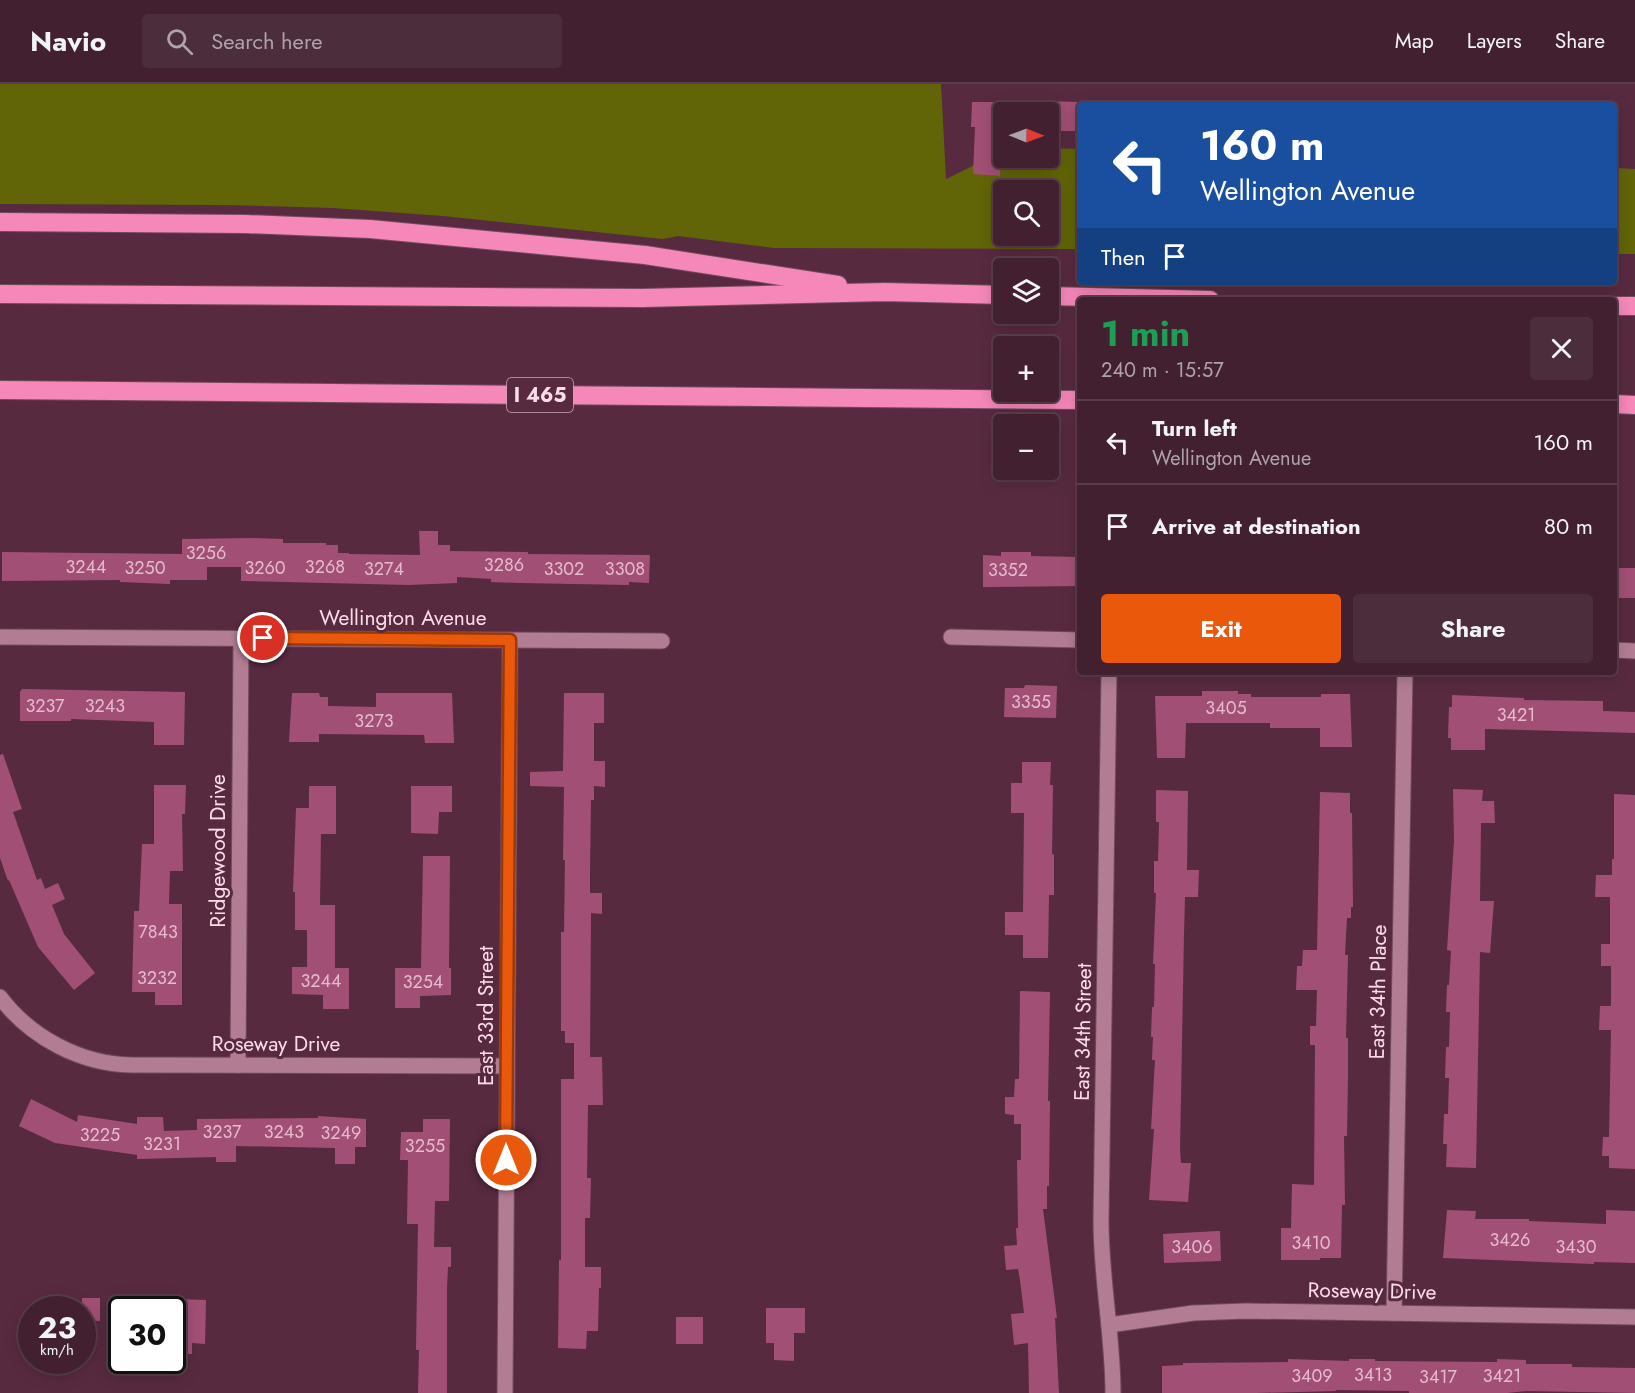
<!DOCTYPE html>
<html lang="en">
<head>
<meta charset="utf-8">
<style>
  :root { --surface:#422030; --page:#4c2d3c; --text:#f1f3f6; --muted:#aea3ab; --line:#5a3e4c; --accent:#ea580c }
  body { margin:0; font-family:Jost,sans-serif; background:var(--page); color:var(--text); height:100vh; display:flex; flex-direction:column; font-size:22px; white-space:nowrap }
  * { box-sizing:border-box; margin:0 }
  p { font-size:20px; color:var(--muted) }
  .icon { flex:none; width:33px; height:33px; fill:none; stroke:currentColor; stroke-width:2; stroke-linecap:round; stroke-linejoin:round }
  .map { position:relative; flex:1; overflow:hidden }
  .panel { position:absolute; left:1077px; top:213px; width:540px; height:378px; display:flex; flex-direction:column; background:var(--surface); border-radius:6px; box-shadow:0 3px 15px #0003,0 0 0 2px var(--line) }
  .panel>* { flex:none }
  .banner { position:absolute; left:1077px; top:18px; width:540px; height:183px; border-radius:6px; box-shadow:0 3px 15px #0003,0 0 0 2px var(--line); background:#1a4fa0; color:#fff; overflow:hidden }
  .needle { width:39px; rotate:91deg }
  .buttons { position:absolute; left:993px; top:18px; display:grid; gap:12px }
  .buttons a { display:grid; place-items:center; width:66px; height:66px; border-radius:6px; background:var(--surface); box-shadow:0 3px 15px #0003,0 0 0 2px var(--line); font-size:30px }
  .speed { position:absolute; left:18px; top:1212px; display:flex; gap:12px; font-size:30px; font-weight:700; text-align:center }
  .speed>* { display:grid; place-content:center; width:78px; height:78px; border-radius:50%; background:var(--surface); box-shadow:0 3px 15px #0003,0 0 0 2px var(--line); line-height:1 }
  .speed small { font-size:15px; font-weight:400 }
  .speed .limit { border:3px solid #111; border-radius:9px; background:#fff; color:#111 }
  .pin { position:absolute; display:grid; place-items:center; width:51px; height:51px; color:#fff; margin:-26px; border:3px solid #fff; border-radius:50%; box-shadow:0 2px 6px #0007 }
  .me { position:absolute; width:66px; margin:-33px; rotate:0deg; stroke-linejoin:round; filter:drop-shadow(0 0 4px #0008) }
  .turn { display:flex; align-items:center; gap:21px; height:126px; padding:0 24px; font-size:27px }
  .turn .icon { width:78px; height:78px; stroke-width:2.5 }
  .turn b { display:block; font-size:42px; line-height:51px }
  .then { display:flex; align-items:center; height:57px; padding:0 24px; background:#0003; gap:12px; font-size:22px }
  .round { display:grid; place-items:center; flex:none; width:63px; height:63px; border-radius:6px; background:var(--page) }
  .summary { display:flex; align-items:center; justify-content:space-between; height:102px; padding:0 24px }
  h1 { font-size:36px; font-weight:700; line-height:45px; color:#1e9e55 }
  .primary-button { display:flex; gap:12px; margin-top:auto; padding:12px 24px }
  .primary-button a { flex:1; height:69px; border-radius:6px; background:var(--accent); color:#fff; font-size:24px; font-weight:700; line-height:69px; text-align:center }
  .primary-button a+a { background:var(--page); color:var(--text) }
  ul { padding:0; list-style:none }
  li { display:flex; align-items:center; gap:18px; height:84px; padding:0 24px; border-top:2px solid var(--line) }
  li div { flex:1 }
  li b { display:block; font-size:22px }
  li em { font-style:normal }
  header { display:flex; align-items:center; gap:36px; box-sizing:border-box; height:84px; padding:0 30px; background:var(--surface); border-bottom:2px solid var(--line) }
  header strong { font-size:28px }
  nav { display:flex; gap:33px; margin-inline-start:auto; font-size:21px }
  .search { width:420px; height:54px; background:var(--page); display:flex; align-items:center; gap:15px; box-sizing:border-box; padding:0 21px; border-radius:6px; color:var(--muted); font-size:22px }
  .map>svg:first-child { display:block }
</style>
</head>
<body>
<header>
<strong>Navio</strong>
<div class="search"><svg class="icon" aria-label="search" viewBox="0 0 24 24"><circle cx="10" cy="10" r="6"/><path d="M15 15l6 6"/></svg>Search here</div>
<nav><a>Map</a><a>Layers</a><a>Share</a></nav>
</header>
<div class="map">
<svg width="1635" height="1309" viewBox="0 0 1635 1309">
  <rect width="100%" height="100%" fill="#582a40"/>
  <g fill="#616507" fill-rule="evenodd">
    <path d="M0,0H941L946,95L1003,67L1004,74H1048L1049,64L1080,65V165L774,164L678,152L663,155L443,132L333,124L225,121L0,120ZM1004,106H1048V152H1004Z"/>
    <path d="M1614,84L1635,85V170H1614Z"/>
  </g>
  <g fill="#a24f76">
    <path d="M1048,17L1080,18V47H1048Z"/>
    <path d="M972,18H1004L1000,92L973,90L975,43H971Z"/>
    <path d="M419,447H438V461H450V467L528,468V470L650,471L649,499L629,498V501L520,499L491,498V495L457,493V499L409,501L241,497V483H207V496H170V500L120,498V496L2,497V468L182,470V455L254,454L283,455V459H326V461H338V469H349V470L420,471Z"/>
    <path d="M1001,468H1031V472L1080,473V502L983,503V471L1001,472Z"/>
    <rect x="1614" y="484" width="21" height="30"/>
    <path d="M1025,601L1057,602L1056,634L1004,633L1005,604H1024Z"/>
    <path d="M22,605L185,608L184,661H154V638L71,635V637H20V608Z"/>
    <path d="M1202,607H1238V610H1251V613H1321V610H1350L1352,663H1320V644H1270V639H1186L1185,674H1157L1155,612H1202Z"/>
    <path d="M292,609H319L320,613H328V622L376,623V609H452L454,659H425L424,651L319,650V658H289Z"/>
    <path d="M564,609H604V639H594V677H605V703L594,702V716H591L590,786V809H602V830L591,829L590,973H602L603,1021H588L587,1094H591L590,1134H585V1183H601V1204H599L598,1247H587L586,1265L558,1264L559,1176H561V995H574V959H565V947H561V848H564L565,776H563L564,703L530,702V688L563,687Z"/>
    <path d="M1452,611L1524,614V616L1603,617V627L1635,628V649L1485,645V666H1451V654H1448L1449,623H1452Z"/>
    <path d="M3,670L22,725L13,728L37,796L41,794L45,805L58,799L65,815L52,821L64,850L95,889L74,906L38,863L9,796L8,797L0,774V671Z"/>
    <path d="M1022,678H1051L1050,701H1053L1052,771L1054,770V811H1049L1048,874H1023V851H1005V828H1023L1024,729H1011V699H1022Z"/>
    <path d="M154,701H186L185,730H182L183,787H170L169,820H182V921H155V908H132L134,827H139L142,760H154Z"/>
    <path d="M309,702H336V750H321L320,821H335V884H349V925H323V911L292,910V883H307V846H295V808H293L296,724H309Z"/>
    <path d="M411,702H452V728H439L438,750L411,749Z"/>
    <path d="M1453,705L1483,706L1482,717H1494L1495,739H1481L1480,817H1494L1490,869L1480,868L1476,1084L1446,1083L1447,1060H1443L1444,1030H1448L1449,994H1445L1446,963H1449L1450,928H1446L1447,901H1449L1451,867L1447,866L1454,757Z"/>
    <path d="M1156,706L1188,707L1187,786H1199L1198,813H1185L1184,850L1180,1066L1181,1079H1191L1188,1118L1149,1116L1154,1045H1151L1155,976H1152L1153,953H1151L1152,923H1154L1155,880H1153L1156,809H1154V777H1158L1159,738H1156Z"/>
    <path d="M1320,708L1350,709V729H1352L1353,823H1351V834H1347L1345,871H1348L1346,954H1348V993L1347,1052H1344L1345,1121H1342L1341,1174H1320V1176H1281V1144H1291L1292,1100L1314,1101L1315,961H1310V942H1316L1317,906H1296L1297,882H1302L1303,866H1317Z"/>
    <path d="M1614,710L1635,711V1085L1609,1084V1072H1602L1603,1053H1609L1611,946H1599L1600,922H1611V882H1601V860H1610V813H1595L1596,791H1612V775H1614Z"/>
    <path d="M423,772H450L449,884H451V911L420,912V924H395V884H421Z"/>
    <path d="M1020,907L1050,908L1048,1017H1050L1049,1102H1047V1125H1043L1057,1234H1055L1059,1309H1029L1028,1259L1014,1261L1011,1230L1024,1229L1020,1196L1018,1185L1006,1186L1004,1162L1017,1161L1016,1144H1018L1017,1076H1021V1040H1014V1031L1005,1030V1013H1014L1015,995H1019Z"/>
    <path d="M31,1015L77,1038L78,1031L137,1040V1033H163L164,1047L197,1046V1035L318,1034V1032L366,1035V1063H355V1080H335V1064L236,1062V1078H216V1073L137,1075V1071L55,1059L19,1042Z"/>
    <path d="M423,1035H450L449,1117H435L434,1163H451V1183H448L447,1204V1309H418L419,1266H416L418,1140H407L408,1076H400L401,1048H423Z"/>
    <path d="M1447,1126L1476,1127L1475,1135H1529V1137L1606,1140V1126L1635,1127V1179L1594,1178V1180L1443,1174Z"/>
    <path d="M1218,1147H1220L1221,1177L1164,1179L1163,1150Z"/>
    <path d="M82,1214H100V1237L82,1236Z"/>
    <path d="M174,1215L206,1216L205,1260L192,1259V1270H172Z"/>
    <path d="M766,1224H805V1249H794V1277L774,1276V1259H766Z"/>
    <rect x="676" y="1233" width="27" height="27"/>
    <path d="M1288,1275L1349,1277V1275H1375V1277L1497,1278V1275L1526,1276V1280H1572V1283L1635,1284V1309L1526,1307L1507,1309H1409V1307L1336,1306V1307L1256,1309H1162V1282L1183,1281V1279L1288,1278Z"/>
  </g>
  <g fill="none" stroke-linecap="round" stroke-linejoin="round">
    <g stroke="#714a5d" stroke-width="17">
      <g id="minor">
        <path d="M0,553L662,557"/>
        <path d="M951,553L1080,556"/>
        <path d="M1614,566L1635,567"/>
        <path d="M1109,588L1101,1137C1101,1195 1113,1252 1113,1309"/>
        <path d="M0,913C30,953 80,980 131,981L506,982"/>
        <path d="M238,981L241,554"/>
        <path d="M1394,1229L1405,588"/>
        <path d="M1109,1241L1193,1229L1246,1227L1635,1233"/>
        <path d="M505,1309L510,556"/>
      </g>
    </g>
    <g stroke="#714a5d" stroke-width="20">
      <g id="highway">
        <path d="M0,138L245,140L370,145L645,171L838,201"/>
        <path d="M0,210L643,214L885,208L1004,211"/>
        <path d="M1048,212L1210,216"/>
        <path d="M1614,222H1635"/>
        <path d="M0,306L1080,316"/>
        <path d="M1614,320L1635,321"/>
      </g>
    </g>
    <use href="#minor" stroke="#b27d93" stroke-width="15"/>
    <use href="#highway" stroke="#f587b9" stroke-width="18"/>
  </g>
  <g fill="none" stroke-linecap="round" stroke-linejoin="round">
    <g stroke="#983908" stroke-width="15">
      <path id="route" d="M263,554L510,556L506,1076"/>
    </g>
    <use href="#route" stroke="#ea580c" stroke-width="10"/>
  </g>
  <g text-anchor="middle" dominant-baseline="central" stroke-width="6" stroke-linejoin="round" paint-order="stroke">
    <g font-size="18" fill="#e5bacc">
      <text x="206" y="469">3256</text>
      <text x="504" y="481">3286</text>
      <text x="86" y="483">3244</text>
      <text x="325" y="483">3268</text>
      <text x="145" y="484">3250</text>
      <text x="265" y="484">3260</text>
      <text x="384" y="485">3274</text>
      <text x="564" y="485">3302</text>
      <text x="625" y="485">3308</text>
      <text x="1008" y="486">3352</text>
      <text x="1031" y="618">3355</text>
      <text x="45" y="622">3237</text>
      <text x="105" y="622">3243</text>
      <text x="1226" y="624">3405</text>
      <text x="1516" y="631">3421</text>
      <text x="374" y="637">3273</text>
      <text x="158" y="848">7843</text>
      <text x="157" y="894">3232</text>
      <text x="321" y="897">3244</text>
      <text x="423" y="898">3254</text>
      <text x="222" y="1048">3237</text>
      <text x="284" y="1048">3243</text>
      <text x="341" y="1049">3249</text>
      <text x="100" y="1051">3225</text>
      <text x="162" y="1060">3231</text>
      <text x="425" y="1062">3255</text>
      <text x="1510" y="1156">3426</text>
      <text x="1311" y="1159">3410</text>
      <text x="1192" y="1163">3406</text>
      <text x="1576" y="1163">3430</text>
      <text x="1373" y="1291">3413</text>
      <text x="1312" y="1292">3409</text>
      <text x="1502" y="1292">3421</text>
      <text x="1438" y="1293">3417</text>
    </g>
    <rect fill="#582a40" stroke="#caa7b6" stroke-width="1.5" x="507" y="294" width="66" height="34" rx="4.5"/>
    <g font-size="20" font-weight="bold" fill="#fbdde9">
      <text x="540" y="311">I 465</text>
    </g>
    <g font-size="21" fill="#fbdde9" stroke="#582a40">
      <text x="403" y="534">Wellington Avenue</text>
      <text transform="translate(218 767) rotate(-90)">Ridgewood Drive</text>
      <text transform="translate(1378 908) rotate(-89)">East 34th Place</text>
      <text transform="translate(486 932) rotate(-90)">East 33rd Street</text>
      <text transform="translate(1083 948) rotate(-89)">East 34th Street</text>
      <text x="276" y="960">Roseway Drive</text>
      <text transform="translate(1372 1207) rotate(1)">Roseway Drive</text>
    </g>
  </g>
</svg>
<div class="buttons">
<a><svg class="needle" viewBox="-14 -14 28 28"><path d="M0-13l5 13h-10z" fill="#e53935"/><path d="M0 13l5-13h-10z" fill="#aea3ab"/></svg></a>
<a><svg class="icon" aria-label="search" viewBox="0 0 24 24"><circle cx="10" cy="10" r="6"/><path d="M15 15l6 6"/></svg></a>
<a><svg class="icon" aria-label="layers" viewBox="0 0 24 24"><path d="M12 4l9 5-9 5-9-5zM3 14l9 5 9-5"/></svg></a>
<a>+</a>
<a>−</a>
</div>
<div class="speed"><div>23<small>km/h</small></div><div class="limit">30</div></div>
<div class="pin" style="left:263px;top:554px;background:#d93025"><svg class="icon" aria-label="arrive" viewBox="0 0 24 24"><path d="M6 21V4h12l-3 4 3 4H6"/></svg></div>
<svg class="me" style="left:506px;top:1076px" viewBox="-20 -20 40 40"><circle r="17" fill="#ea580c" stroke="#fff" stroke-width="3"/><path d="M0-11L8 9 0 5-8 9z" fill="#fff"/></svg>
<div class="banner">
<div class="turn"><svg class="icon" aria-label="left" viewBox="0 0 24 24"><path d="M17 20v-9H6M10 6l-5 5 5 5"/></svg><div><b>160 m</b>Wellington Avenue</div></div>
<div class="then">Then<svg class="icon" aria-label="arrive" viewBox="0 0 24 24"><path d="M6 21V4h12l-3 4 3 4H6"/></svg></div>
</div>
<section class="panel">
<div class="summary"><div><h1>1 min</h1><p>240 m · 15:57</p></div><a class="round"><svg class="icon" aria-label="close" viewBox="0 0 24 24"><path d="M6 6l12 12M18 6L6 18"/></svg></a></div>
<ul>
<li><svg class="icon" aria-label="left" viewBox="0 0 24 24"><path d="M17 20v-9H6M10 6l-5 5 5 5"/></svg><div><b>Turn left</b><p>Wellington Avenue</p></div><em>160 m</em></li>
<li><svg class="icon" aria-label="arrive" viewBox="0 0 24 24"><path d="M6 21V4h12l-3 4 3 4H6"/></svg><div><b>Arrive at destination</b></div><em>80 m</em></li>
</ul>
<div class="primary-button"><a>Exit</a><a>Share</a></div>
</section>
</div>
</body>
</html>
